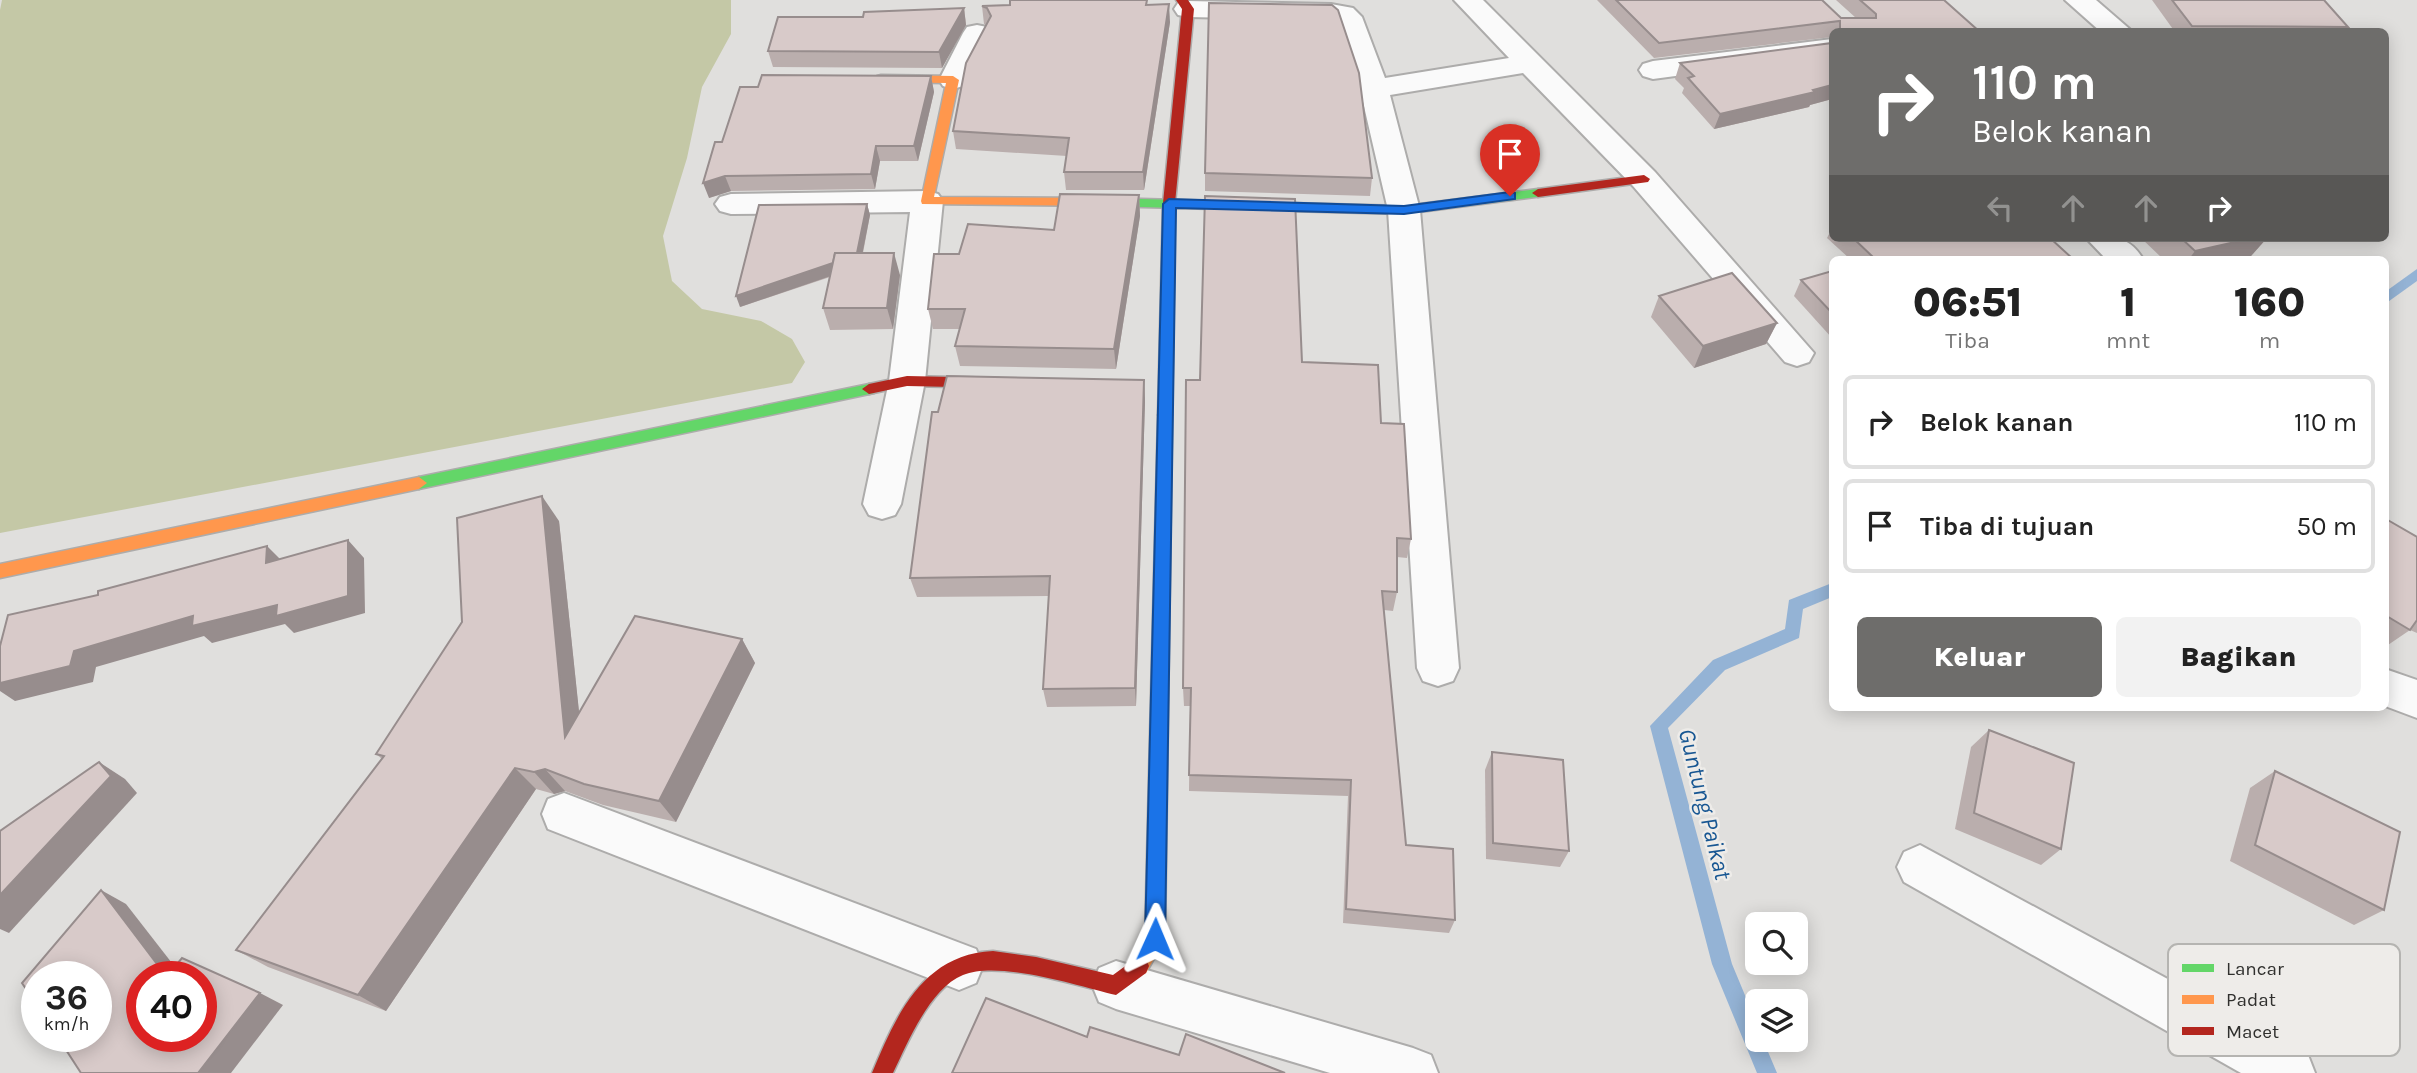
<!DOCTYPE html>
<html lang="id">
<head>
<meta charset="utf-8">
<style>
  :root { --surface:#fff; --page:#f2f2f2; --text:#222; --muted:#767676; --line:#e0e0e0; --accent:#6e6d6b }
  body { margin:0; font-family:Karla,sans-serif; background:var(--page); color:var(--text); height:100vh; display:flex; flex-direction:column; font-size:26px; white-space:nowrap }
  * { box-sizing:border-box; margin:0 }
  p { font-size:23px; color:var(--muted) }
  .icon { flex:none; width:38px; height:38px; fill:none; stroke:currentColor; stroke-width:2; stroke-linecap:round; stroke-linejoin:round }
  .map { position:relative; flex:1; overflow:hidden }
  .drawer { position:absolute; left:1829px; top:256px; width:560px; height:455px; display:flex; flex-direction:column; background:var(--surface); border-radius:10px; box-shadow:0 4px 18px #0003 }
  .drawer>* { flex:none }
  .hud { position:absolute; left:1829px; top:28px; width:560px; height:214px; border-radius:10px; box-shadow:0 4px 18px #0003; background:#6e6d6b; color:#fff; overflow:hidden }
  .tools { position:absolute; left:1745px; top:912px; display:grid; gap:14px }
  .tools a { display:grid; place-items:center; width:63px; height:63px; border-radius:10px; background:var(--surface); box-shadow:0 4px 18px #0003; font-size:35px }
  .speed { position:absolute; left:21px; top:961px; display:flex; gap:14px; font-size:35px; font-weight:700; text-align:center }
  .speed>* { display:grid; place-content:center; width:91px; height:91px; border-radius:50%; background:var(--surface); box-shadow:0 4px 18px #0003; line-height:1 }
  .speed small { font-size:18px; font-weight:400 }
  .speed .limit { border:10px solid #d22; background:#fff; color:#111 }
  .pin { position:absolute; display:grid; place-items:center; width:60px; height:60px; color:#fff; margin:-72px -30px; border-radius:50% 50% 50% 0; rotate:-45deg; box-shadow:0 0 7px #0007 }
  .pin .icon { rotate:45deg }
  .me { position:absolute; width:77px; margin:-38px; rotate:1deg; stroke-linejoin:round; filter:drop-shadow(0 0 5px #0008) }
  .turn { display:flex; align-items:center; gap:24px; height:147px; padding:0 28px; font-size:32px }
  .turn .icon { width:91px; height:91px; stroke-width:2.5 }
  .turn b { display:block; font-size:49px; line-height:60px }
  .lanes { display:flex; align-items:center; height:66px; padding:0 28px; background:#0003; justify-content:center; gap:35px; direction:ltr }
  .lanes .off { opacity:.35 }
  .eta { display:flex; justify-content:space-evenly; align-items:center; height:119px; text-align:center }
  .eta b { font-size:42px; font-weight:800; line-height:49px }
  .action { display:flex; gap:14px; margin-top:auto; padding:14px 28px }
  .action a { flex:1; height:80px; border-radius:10px; background:var(--accent); color:#fff; font-size:28px; font-weight:800; line-height:80px; text-align:center }
  .action a+a { background:var(--page); color:var(--text) }
  ul { padding:0; list-style:none }
  li { display:flex; align-items:center; gap:21px; height:94px; margin:0 14px 10px; padding:0 14px; border:4px solid var(--line); border-radius:10px }
  li div { flex:1 }
  li b { display:block; font-size:26px }
  li em { font-style:normal }
  .map>svg:first-child { display:block }
</style>
</head>
<body>
<div class="map">
<svg width="2417" height="1073" viewBox="0 0 2417 1073">
  <rect width="100%" height="100%" fill="#e0dfdd"/>
  <path fill="#c4c8a6" d="M2,0H731V34L702,87L687,158L663,236L672,281L702,309L761,321L792,339L805,362L792,383L0,533V10Z"/>
  <g fill="none" stroke-linecap="round" stroke-linejoin="round">
    <g fill="#94b3d5" fill-rule="evenodd">
      <path d="M2417,269V281L2385,304V292Z"/>
      <path d="M1832,583V597L1803,609L1799,638L1725,670L1668,728L1732,964L1757,1024V1040H1763L1777,1073H1757L1712,964L1650,726L1713,660L1785,629L1789,600Z"/>
    </g>
    <g stroke="#adacab" stroke-width="4">
      <g id="street">
        <path d="M1454,0H1483L1655,172L1814,353L1809,362L1797,366L1785,362L1633,186L1523,73L1390,95L1420,210L1459,668L1453,681L1438,686L1423,681L1417,668L1388,210L1360,89L1339,26L1331,20L1188,17L1178,15L1174,9L1178,3L1188,1L1331,4L1353,8L1362,17L1385,78L1509,58Z"/>
        <path d="M2065,0H2096L2133,32H2101Z"/>
        <path d="M977,25L987,27L991,33L967,80L963,86L953,89L943,86L939,80L963,33L967,27Z"/>
        <path d="M1832,39V55L1653,79L1643,76L1639,70L1643,64L1653,61Z"/>
        <path d="M927,191L938,194L943,201L925,381L901,504L895,515L882,519L869,515L863,504L889,381L910,212L731,214L720,211L715,204L720,197L731,194Z"/>
        <path d="M2086,238C2112,238 2128,234 2143,259H2106Z"/>
        <path d="M2385,669L2417,680V718L2385,706Z"/>
        <path d="M564,793L976,949L983,966L976,983L959,990L548,829L542,814L548,799Z"/>
        <path d="M1920,845L2308,1055L2315,1073H2241L1904,882L1897,867L1904,852Z"/>
        <path d="M1116,961L1413,1048L1431,1055L1438,1073H1330L1116,1009L1099,1002L1092,985L1099,968Z"/>
      </g>
    </g>
    <g stroke="#adacab" stroke-width="3">
      <g id="fast">
        <path d="M1538,189L1543,190V196L1404,214L1104,206L1098,202L1104,198L1404,206Z"/>
        <path d="M869,384L874,385L876,389L874,393L419,489L411,483L419,477Z"/>
      </g>
    </g>
    <g stroke="#adacab" stroke-width="3">
      <g id="slow">
        <path d="M881,75L953,76L959,80L934,197L1104,198L1110,202L1104,206L922,204L921,201L946,83L877,82V76Z"/>
        <path d="M1165,409L1172,415L1165,939L1146,973L1139,976L1132,973L1129,966L1145,937L1158,415Z"/>
        <path d="M419,477L427,483L419,489L0,578V564Z"/>
      </g>
    </g>
    <g stroke="#adacab" stroke-width="3">
      <g id="jam">
        <path d="M1176,0H1188L1194,9L1175,203L1172,415L1165,421L1158,415L1163,203L1182,9Z"/>
        <path d="M1644,175L1650,179L1648,182L1538,197L1532,193L1538,189Z"/>
        <path d="M907,376L999,378L1006,383L999,388L907,386L869,394L862,389L869,384Z"/>
        <path d="M993,951L1036,957L1113,975L1139,956L1146,959L1149,966L1146,973L1116,995C1079,986 999,960 963,975C930,988 908,1042 893,1073H872C896,1015 923,954 993,951Z"/>
      </g>
    </g>
    <use href="#street" fill="#fafafa" fill-rule="evenodd"/>
    <use href="#fast" fill="#63d668" fill-rule="evenodd"/>
    <use href="#slow" fill="#ff974d" fill-rule="evenodd"/>
    <use href="#jam" fill="#b3261e" fill-rule="evenodd"/>
  </g>
  <g fill="#baaead">
    <path d="M1597,0H1822L1841,18H1856L1836,0H1944L1980,32H1832V37L1654,58Z"/>
    <path d="M2152,0H2324L2348,27L2344,32H2175Z"/>
    <path d="M1148,5L1170,22L1144,190H1066L1064,172L1067,156L956,149L953,131L986,25L984,24L982,6Z"/>
    <path d="M964,8L966,25L942,68L773,67L768,51L863,17Z"/>
    <path d="M1832,43V99L1810,105L1809,107L1714,129L1682,93L1684,88L1675,79L1680,63Z"/>
    <path d="M931,76L934,92L918,161H880L875,189L731,191L709,198L722,142L758,87Z"/>
    <path d="M1205,173L1372,178L1370,196L1205,191Z"/>
    <path d="M1139,195L1140,216L1116,369L960,366L955,346L960,329H933L928,309L959,254L1054,230Z"/>
    <path d="M867,204L870,215L863,253L900,275L893,329L830,330L823,308L830,277L740,307Z"/>
    <path d="M1832,228V238H2050L2073,259H1850L1827,238Z"/>
    <path d="M2141,238H2267L2251,256L2238,259H2163Z"/>
    <path d="M1832,271V338L1794,296L1801,280Z"/>
    <path d="M1659,296L1777,323L1766,344L1694,368L1651,317Z"/>
    <path d="M1302,362L1381,423L1411,539L1407,558L1397,557V592L1393,611L1384,610L1406,845L1455,920L1449,933L1343,923L1348,796L1189,791L1190,706H1184L1183,688L1200,380Z"/>
    <path d="M1144,380L1145,401L1136,706L1047,707L1043,689L1049,596L917,597L910,578L938,412Z"/>
    <path d="M2385,520L2417,537V633L2410,630L2385,647Z"/>
    <path d="M559,521L579,713L742,639L755,663L676,822L603,805L565,791L554,794L536,789L386,1011L268,967L236,950L382,759L376,754Z"/>
    <path d="M1989,730L2061,849L2041,865L1955,829L1971,747Z"/>
    <path d="M1492,752L1569,851L1560,867L1486,859L1485,770Z"/>
    <path d="M2275,771L2384,910L2354,925L2230,861L2250,788Z"/>
  </g>
  <g fill="#978d8d">
    <path d="M1169,4L1170,22L1144,190L1143,172Z"/>
    <path d="M964,8L966,25L942,68L939,52Z"/>
    <path d="M931,76L934,92L918,161L914,146Z"/>
    <path d="M1832,85V99L1810,105L1809,107L1714,129L1720,114Z"/>
    <path d="M876,146L880,161L875,189L871,174Z"/>
    <path d="M725,176L731,191L709,198L703,183Z"/>
    <path d="M1139,195L1140,216L1116,369L1114,349Z"/>
    <path d="M867,204L870,215L860,266L740,307L736,296Z"/>
    <path d="M2253,238H2267L2251,256L2238,259H2189L2195,251Z"/>
    <path d="M894,253L900,275L893,329L887,308Z"/>
    <path d="M1777,323L1766,344L1694,368L1703,346Z"/>
    <path d="M1144,380L1145,401L1136,706L1135,688Z"/>
    <path d="M542,496L559,521L584,759L565,737Z"/>
    <path d="M348,540L364,558L365,613L294,633L285,624L212,643L204,636L96,667L93,682L15,701L0,691V683L74,651Z"/>
    <path d="M267,546L285,564L266,563Z"/>
    <path d="M742,639L755,663L676,822L659,801Z"/>
    <path d="M99,762L125,779L137,793L9,933L0,929V895Z"/>
    <path d="M515,768L536,789L386,1011L358,995Z"/>
    <path d="M545,769L565,791L554,794L534,772Z"/>
    <path d="M101,890L126,904L182,976H166Z"/>
    <path d="M260,993L283,1005L231,1073H198Z"/>
  </g>
  <g fill="#d8cac9" stroke="#978d8d" stroke-width="2">
    <path d="M1010,0H1147L1146,5L1169,4L1143,172H1064L1069,138L953,131L966,63L991,16L987,8L982,6L1010,5Z"/>
    <path d="M1616,0H1822L1841,18H1876V14L1860,0H1944L1980,32H1840V21L1659,43Z"/>
    <path d="M2172,0H2324L2348,27L2192,26Z"/>
    <path d="M1209,3L1332,5L1338,10L1359,73L1372,178L1205,173Z"/>
    <path d="M964,8L939,52L768,51L778,17H863L864,12Z"/>
    <path d="M1832,43V85L1813,90L1815,92L1720,114L1688,78L1694,76L1680,63Z"/>
    <path d="M762,75L931,76L914,146H876L871,174L725,176L703,183L715,142H722L740,87H758Z"/>
    <path d="M1060,194L1139,195L1114,349L955,346L965,309H928L934,254H959L968,224L1054,230Z"/>
    <path d="M1205,196L1295,199L1302,362L1378,365L1381,423L1404,424L1411,539L1397,538V592L1382,591L1406,845L1453,849L1455,920L1346,909L1351,780L1189,775L1191,688H1183L1186,380H1200Z"/>
    <path d="M867,204L857,253H835L833,263L736,296L759,205Z"/>
    <path d="M1853,238H2050L2073,259H1873L1874,258Z"/>
    <path d="M2181,238H2253L2195,251Z"/>
    <path d="M835,253H894L887,308H823Z"/>
    <path d="M1832,271V313L1801,280Z"/>
    <path d="M1732,273L1777,323L1703,346L1659,296Z"/>
    <path d="M947,376L1144,380L1135,688L1043,689L1050,576L910,578L932,412H938Z"/>
    <path d="M542,496L565,737L635,616L742,639L659,801L584,784L545,769L534,772L515,768L358,995L236,950L384,756L376,754L462,622L457,518Z"/>
    <path d="M2386,519L2417,537V620L2410,630L2385,615V521Z"/>
    <path d="M348,540V596L276,616L277,605L192,626L193,616L74,651L70,666L0,683V646L8,615L98,595V591L267,546L266,563Z"/>
    <path d="M1989,730L2074,763L2061,849L1974,813Z"/>
    <path d="M1492,752L1563,760L1569,851L1493,843Z"/>
    <path d="M99,762L111,776L0,895V831Z"/>
    <path d="M2275,771L2400,832L2384,910L2255,845Z"/>
    <path d="M101,890L166,976H142V1036H201V976H167L182,958L260,993L198,1073H81L57,1036H96V976H37V1005L22,983Z"/>
    <path d="M986,998L1087,1037L1090,1027L1179,1055L1186,1034L1285,1073H952Z"/>
  </g>
  <path fill="#1a73e8" stroke="#114b97" stroke-width="2" d="M1510,192L1515,193V199L1404,214L1176,208L1165,939L1162,946L1155,949L1148,946L1145,939L1163,204L1169,199L1404,206Z"/>
  <g text-anchor="middle" dominant-baseline="central" stroke-width="5" stroke-linejoin="round" paint-order="stroke">
    <g font-size="24" font-style="italic" fill="#175692" stroke="#eeece9">
      <text transform="translate(1705 804) rotate(76)">Guntung Paikat</text>
    </g>
  </g>
  <rect x="2168" y="944" width="232" height="112" rx="10" fill="#eeece9" stroke="#b5b4b1" stroke-width="2"/>
  <rect x="2182" y="964" width="32" height="8" fill="#63d668"/>
  <rect x="2182" y="995" width="32" height="9" fill="#ff974d"/>
  <rect x="2182" y="1027" width="32" height="8" fill="#b3261e"/>
  <g font-size="19" fill="#30302e">
    <text x="2226" y="975">Lancar</text>
    <text x="2226" y="1006">Padat</text>
    <text x="2226" y="1038">Macet</text>
  </g>
</svg>
<div class="tools">
<a><svg class="icon" aria-label="search" viewBox="0 0 24 24"><circle cx="10" cy="10" r="6"/><path d="M15 15l6 6"/></svg></a>
<a><svg class="icon" aria-label="layers" viewBox="0 0 24 24"><path d="M12 4l9 5-9 5-9-5zM3 14l9 5 9-5"/></svg></a>
</div>
<div class="speed"><div>36<small>km/h</small></div><div class="limit">40</div></div>
<div class="pin" style="left:1510px;top:196px;background:#d93025"><svg class="icon" aria-label="arrive" viewBox="0 0 24 24"><path d="M6 21V4h12l-3 4 3 4H6"/></svg></div>
<svg class="me" style="left:1155px;top:939px" viewBox="-20 -20 40 40"><path d="M0-17L14 15 0 8-14 15z" fill="#1a73e8" stroke="#fff" stroke-width="4"/></svg>
<div class="hud">
<div class="turn"><svg class="icon" aria-label="right" viewBox="0 0 24 24"><path d="M7 20v-9h11M14 6l5 5-5 5"/></svg><div><b>110 m</b>Belok kanan</div></div>
<div class="lanes"><svg class="icon off" aria-label="left" viewBox="0 0 24 24"><path d="M17 20v-9H6M10 6l-5 5 5 5"/></svg><svg class="icon off" aria-label="ahead" viewBox="0 0 24 24"><path d="M12 20V5M6 11l6-6 6 6"/></svg><svg class="icon off" aria-label="ahead" viewBox="0 0 24 24"><path d="M12 20V5M6 11l6-6 6 6"/></svg><svg class="icon" aria-label="right" viewBox="0 0 24 24"><path d="M7 20v-9h11M14 6l5 5-5 5"/></svg></div>
</div>
<section class="drawer">
<div class="eta">
<div><b>06:51</b><p>Tiba</p></div>
<div><b>1</b><p>mnt</p></div>
<div><b>160</b><p>m</p></div>
</div>
<ul>
<li><svg class="icon" aria-label="right" viewBox="0 0 24 24"><path d="M7 20v-9h11M14 6l5 5-5 5"/></svg><div><b>Belok kanan</b></div><em>110 m</em></li>
<li><svg class="icon" aria-label="arrive" viewBox="0 0 24 24"><path d="M6 21V4h12l-3 4 3 4H6"/></svg><div><b>Tiba di tujuan</b></div><em>50 m</em></li>
</ul>
<div class="action"><a>Keluar</a><a>Bagikan</a></div>
</section>
</div>
</body>
</html>
